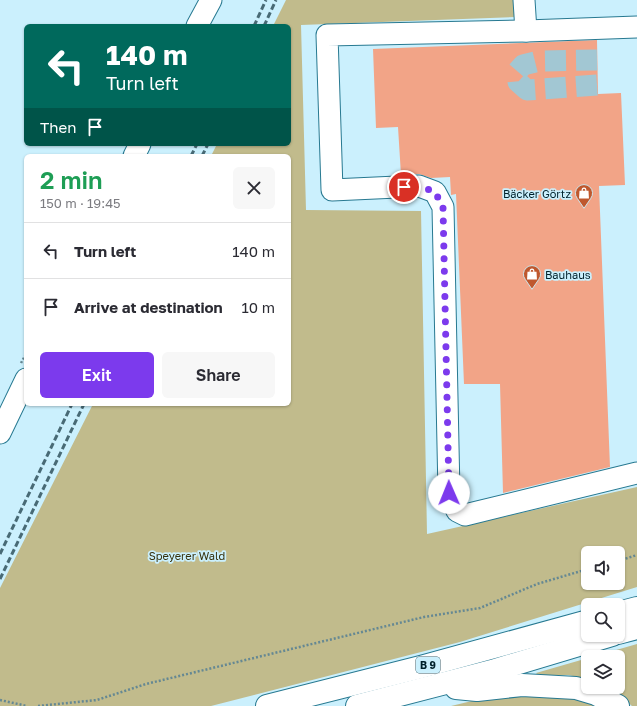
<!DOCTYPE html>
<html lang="en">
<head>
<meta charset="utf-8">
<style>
  :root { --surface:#fff; --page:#f7f7f7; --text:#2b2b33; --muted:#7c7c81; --line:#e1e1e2; --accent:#7c3aed }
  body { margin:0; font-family:"Golos Text",sans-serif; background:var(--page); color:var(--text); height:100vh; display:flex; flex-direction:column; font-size:15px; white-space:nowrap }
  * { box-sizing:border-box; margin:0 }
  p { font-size:13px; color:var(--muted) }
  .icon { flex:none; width:22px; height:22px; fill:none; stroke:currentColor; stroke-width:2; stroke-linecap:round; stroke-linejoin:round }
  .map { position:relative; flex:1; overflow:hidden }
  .details { position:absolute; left:24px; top:154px; width:267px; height:252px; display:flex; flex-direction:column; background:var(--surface); border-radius:6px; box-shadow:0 1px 3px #0004 }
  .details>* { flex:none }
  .guide { position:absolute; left:24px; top:24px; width:267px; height:122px; border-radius:6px; box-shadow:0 1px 3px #0004; background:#00695c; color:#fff; overflow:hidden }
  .buttons { position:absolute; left:581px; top:546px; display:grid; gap:8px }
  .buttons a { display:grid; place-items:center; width:44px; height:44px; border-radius:6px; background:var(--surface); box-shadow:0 1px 3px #0004; font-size:20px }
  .pin { position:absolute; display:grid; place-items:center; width:34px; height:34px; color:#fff; margin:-17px; border:2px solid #fff; border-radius:50%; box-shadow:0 1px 4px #0007 }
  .me { position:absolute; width:44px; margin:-22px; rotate:359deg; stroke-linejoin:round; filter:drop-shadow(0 0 3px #0008) }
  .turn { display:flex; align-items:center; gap:14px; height:84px; padding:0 16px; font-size:18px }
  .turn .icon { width:52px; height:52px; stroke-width:2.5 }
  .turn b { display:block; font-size:28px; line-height:34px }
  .then { display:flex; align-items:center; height:38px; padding:0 16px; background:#0003; gap:8px; font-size:15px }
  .round { display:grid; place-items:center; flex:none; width:42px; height:42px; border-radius:6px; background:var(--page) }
  .headline { display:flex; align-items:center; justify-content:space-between; height:68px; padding:0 16px }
  h1 { font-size:24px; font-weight:600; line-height:30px; color:#1e9e55 }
  .button { display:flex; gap:8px; margin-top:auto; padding:8px 16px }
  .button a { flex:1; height:46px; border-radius:6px; background:var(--accent); color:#fff; font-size:16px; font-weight:600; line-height:46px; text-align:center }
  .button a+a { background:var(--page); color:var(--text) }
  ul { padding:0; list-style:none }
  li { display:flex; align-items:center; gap:12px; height:56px; padding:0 16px; border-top:1px solid var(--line) }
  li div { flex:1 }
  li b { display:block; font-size:15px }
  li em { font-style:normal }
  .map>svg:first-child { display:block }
</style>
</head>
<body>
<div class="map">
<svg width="637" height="706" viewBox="0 0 637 706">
  <rect width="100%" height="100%" fill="#cbf0fd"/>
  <g fill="#c1bb8c" fill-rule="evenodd">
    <path d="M286,0H514L515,17L301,25L306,210L421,211L427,534L637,487V587L460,642L211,706H0V588L93,404H289V156H211L217,144H289V26H273ZM588,553H618V583H588Z"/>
    <path d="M637,644V706H632L617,693L606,687H618V657H592Z"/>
    <path d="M588,658V679L568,675L539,676L536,673Z"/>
    <path d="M527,694C550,696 574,694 596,706H451L476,700Z"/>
  </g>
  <path fill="#f2a487" d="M597,40L598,94L621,93L625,185L599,186L610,467L503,493L500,384H464L456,194L451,195L450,177L431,178L419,174L401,175L398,127L376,128L373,49Z"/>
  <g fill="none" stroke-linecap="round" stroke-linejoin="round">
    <path stroke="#a2c7d3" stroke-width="21" stroke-dasharray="21 10" stroke-linecap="butt" d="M597,60L539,61L523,65L517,72L518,82L527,90L598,85"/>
    <g stroke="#277991" stroke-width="23">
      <g id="minor">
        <path d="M524,0L526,31"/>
        <path d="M197,26L211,0"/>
        <path d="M637,27L526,31L327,35L332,190L419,186L435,192L443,207L449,493L457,511L465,515L637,473"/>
        <path d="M134,156L140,144"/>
        <path d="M0,433L26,379"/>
      </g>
    </g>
    <g stroke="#277991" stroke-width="24">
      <g id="highway">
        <path d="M618,613L637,608"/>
        <path d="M618,633L637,628"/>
        <path d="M456,688L477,690L522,685L576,688L596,694L618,706"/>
        <path d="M267,706L421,667L588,621"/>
        <path d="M357,706L492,671L612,635"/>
      </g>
    </g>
    <g stroke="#658893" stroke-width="2.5" stroke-dasharray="2 2" stroke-linecap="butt">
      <path d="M21,363L26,354"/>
      <path d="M618,561L637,555"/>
      <path d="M0,700L27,706"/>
      <path d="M38,706L97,700L146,684L424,617L480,608L537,584L588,569"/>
    </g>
    <use href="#minor" stroke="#fff" stroke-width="21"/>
    <use href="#highway" stroke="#fff" stroke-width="22"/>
    <g stroke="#486a75" stroke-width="3" stroke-dasharray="6 3" stroke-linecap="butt">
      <path d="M254,26L266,0"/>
      <path d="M264,26L276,0"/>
      <path d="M191,156L197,144"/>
      <path d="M202,156L208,144"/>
      <path d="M0,554L72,404"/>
      <path d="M0,579L84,404"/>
    </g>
  </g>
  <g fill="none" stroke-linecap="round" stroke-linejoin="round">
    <path stroke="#7c3aed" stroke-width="7" stroke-dasharray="0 12.6" d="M404,187L419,186L435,192L443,207L449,493"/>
  </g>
  <defs>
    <g id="shop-pin" transform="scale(0.9)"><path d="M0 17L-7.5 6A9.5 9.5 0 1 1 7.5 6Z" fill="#bf582e" stroke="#cbf0fd"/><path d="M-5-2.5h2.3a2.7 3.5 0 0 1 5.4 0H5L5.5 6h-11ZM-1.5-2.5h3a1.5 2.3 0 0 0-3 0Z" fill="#fff"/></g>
  </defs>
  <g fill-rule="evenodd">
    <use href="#shop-pin" x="584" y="193"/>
    <use href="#shop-pin" x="532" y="274"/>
  </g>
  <g text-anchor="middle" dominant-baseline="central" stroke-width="3.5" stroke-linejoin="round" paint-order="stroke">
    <rect fill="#cbf0fd" stroke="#3d5f6a" stroke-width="1" x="416" y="657" width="24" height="16" rx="3"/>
    <g font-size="10" font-weight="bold" fill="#00212b">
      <text x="428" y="665">B 9</text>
    </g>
    <g font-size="11" fill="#00212b" stroke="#cbf0fd" text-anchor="end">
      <text x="571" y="193">Bäcker Görtz</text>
      <text x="545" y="274" text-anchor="start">Bauhaus</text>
    </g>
    <g font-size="11" fill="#37320e" stroke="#cbf0fd">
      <text x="187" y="555">Speyerer Wald</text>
    </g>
  </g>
</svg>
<div class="buttons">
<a><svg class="icon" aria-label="sound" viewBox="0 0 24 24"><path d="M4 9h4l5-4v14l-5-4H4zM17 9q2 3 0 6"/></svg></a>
<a><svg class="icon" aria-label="search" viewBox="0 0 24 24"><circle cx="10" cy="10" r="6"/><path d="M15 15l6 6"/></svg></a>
<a><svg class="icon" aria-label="layers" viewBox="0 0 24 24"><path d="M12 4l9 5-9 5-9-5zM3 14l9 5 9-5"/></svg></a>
</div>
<div class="pin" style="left:404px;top:187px;background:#d93025"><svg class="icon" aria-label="arrive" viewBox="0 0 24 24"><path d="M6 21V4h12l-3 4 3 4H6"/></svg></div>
<svg class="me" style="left:449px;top:493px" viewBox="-20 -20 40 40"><circle r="19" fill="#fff"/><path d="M0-13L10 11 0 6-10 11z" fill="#7c3aed"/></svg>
<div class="guide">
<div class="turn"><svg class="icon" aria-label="left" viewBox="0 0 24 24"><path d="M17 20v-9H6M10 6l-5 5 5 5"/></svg><div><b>140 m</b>Turn left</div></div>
<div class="then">Then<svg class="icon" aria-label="arrive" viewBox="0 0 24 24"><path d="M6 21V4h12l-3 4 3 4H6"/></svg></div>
</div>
<section class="details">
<div class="headline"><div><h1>2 min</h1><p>150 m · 19:45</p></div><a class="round"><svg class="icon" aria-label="close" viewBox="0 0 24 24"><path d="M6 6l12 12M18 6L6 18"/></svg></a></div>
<ul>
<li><svg class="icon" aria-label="left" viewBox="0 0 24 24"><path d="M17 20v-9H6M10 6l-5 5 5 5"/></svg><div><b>Turn left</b></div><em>140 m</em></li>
<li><svg class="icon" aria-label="arrive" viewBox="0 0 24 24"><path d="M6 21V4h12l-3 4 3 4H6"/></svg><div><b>Arrive at destination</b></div><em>10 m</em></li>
</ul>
<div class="button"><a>Exit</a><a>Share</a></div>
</section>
</div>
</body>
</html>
